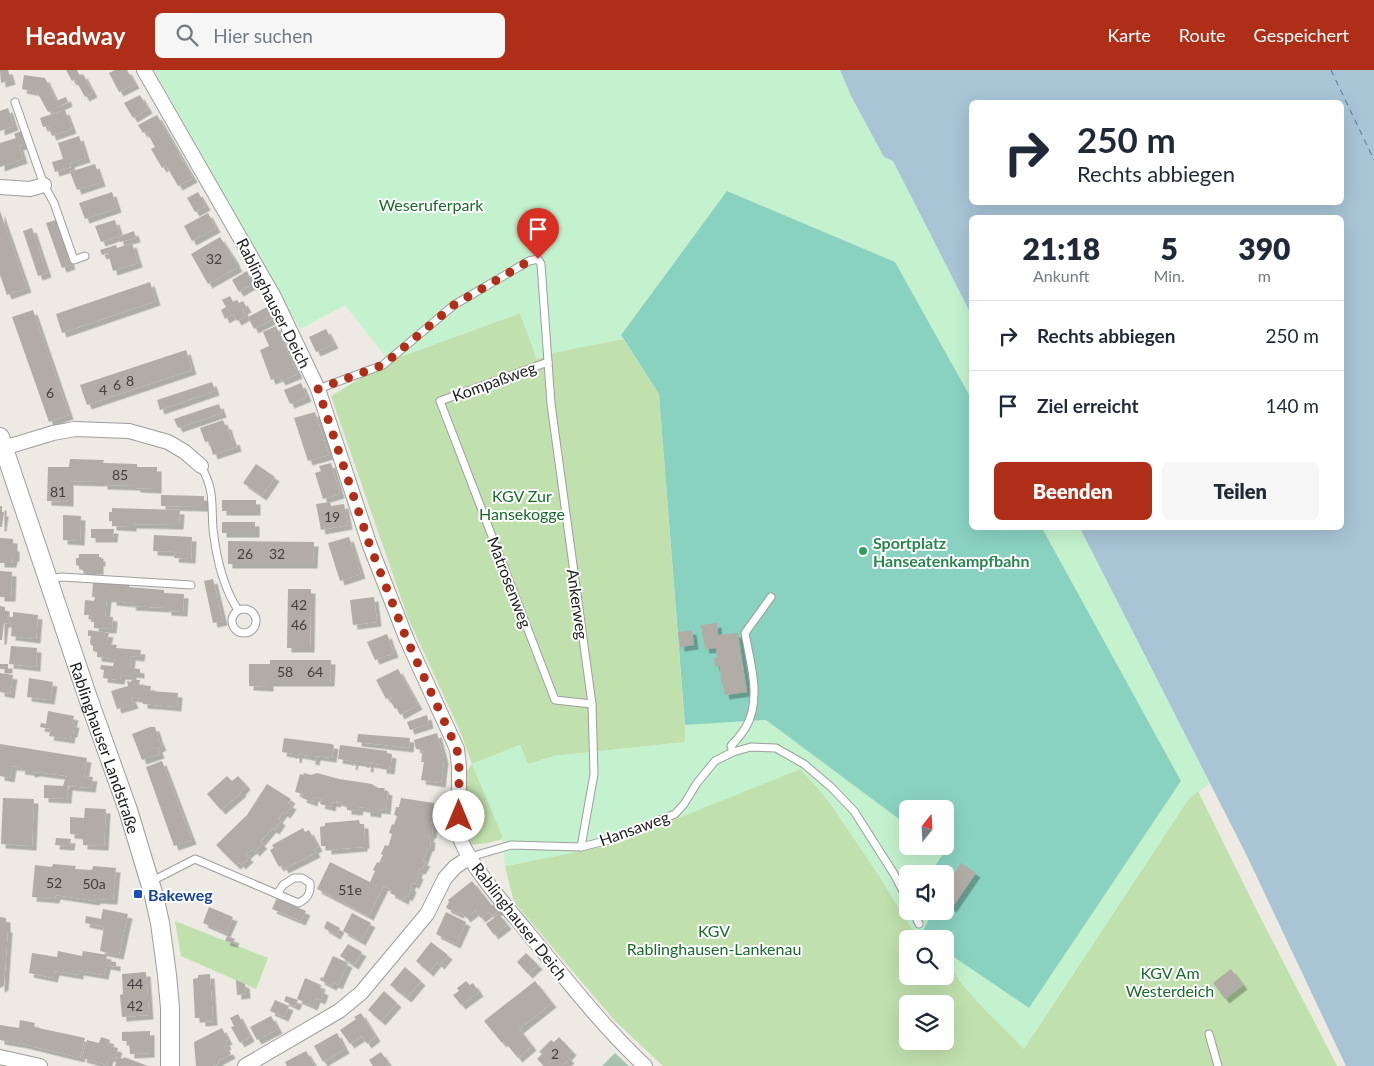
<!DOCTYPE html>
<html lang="de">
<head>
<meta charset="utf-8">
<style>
  :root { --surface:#fff; --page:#f6f6f7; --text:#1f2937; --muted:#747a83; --line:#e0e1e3; --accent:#af2e18 }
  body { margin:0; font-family:Lato,sans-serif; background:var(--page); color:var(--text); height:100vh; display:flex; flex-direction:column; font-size:19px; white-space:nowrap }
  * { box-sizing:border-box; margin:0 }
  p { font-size:16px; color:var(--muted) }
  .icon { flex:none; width:28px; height:28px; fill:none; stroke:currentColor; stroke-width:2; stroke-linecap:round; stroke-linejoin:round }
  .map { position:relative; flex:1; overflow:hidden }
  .panel { position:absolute; left:969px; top:145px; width:375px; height:315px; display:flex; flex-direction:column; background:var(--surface); border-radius:8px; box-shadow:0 5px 20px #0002 }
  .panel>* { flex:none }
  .hud { position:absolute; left:969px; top:30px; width:375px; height:105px; border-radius:8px; box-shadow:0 5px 20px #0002; background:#fff; color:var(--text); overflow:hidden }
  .needle { width:32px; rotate:18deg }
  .controls { position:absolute; left:899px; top:730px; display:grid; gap:10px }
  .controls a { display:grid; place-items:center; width:55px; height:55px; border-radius:8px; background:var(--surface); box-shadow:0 5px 20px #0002; font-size:25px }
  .pin { position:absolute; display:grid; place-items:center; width:42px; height:42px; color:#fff; margin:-51px -21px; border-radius:50% 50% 50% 0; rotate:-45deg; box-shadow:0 0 5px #0007 }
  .pin .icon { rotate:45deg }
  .me { position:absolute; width:55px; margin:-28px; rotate:0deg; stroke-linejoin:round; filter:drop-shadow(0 0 4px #0008) }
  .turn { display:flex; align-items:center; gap:18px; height:105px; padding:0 25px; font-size:22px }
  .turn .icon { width:65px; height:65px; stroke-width:2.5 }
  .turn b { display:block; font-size:35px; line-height:42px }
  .eta { display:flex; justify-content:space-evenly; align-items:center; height:85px; text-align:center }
  .eta b { font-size:30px; font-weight:800; line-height:35px }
  .cta { display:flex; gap:10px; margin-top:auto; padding:10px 25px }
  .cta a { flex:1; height:58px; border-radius:8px; background:var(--accent); color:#fff; font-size:20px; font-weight:800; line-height:58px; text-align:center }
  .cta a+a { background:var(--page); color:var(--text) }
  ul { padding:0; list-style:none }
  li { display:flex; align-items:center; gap:15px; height:70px; padding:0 25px; border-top:1px solid var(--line) }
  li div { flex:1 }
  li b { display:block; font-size:19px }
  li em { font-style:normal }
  header { display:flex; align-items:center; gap:30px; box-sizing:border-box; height:70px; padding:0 25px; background:var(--accent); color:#fff }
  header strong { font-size:24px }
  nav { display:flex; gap:28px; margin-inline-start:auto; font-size:18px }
  .search { width:350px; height:45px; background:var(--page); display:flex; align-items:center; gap:12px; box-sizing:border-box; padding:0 18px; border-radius:8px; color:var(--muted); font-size:19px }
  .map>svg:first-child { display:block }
</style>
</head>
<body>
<header>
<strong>Headway</strong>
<div class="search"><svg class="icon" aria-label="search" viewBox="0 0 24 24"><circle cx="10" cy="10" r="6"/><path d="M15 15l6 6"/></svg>Hier suchen</div>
<nav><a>Karte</a><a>Route</a><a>Gespeichert</a></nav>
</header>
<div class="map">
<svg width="1374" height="996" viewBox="0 0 1374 996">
  <defs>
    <filter id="shadow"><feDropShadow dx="4.5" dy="4.5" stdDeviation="0" flood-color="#0004"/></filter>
  </defs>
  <rect width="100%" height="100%" fill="#eceae3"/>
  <g fill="#c0e0ae" fill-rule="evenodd">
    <path d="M520,243L537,289L557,282L623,269L659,324L686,672L554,686L528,694L520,675L472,694L502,765L503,769L488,773L470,775L466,767L465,704L472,694L460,661L408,548L331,326L389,291Z"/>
    <path d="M801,699L828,730L880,807L918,869H908V906H945V888L962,914L1024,979L1189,728L1198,721L1255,837L1337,996H663L615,951L514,832L505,796L611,775L671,751L685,737ZM908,934H945V971H908Z"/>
    <path d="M175,851L268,888L256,919L181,886Z"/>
  </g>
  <path fill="#a7c2af" d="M615,983L629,996H602Z"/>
  <g fill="#c4f2ce">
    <path d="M154,0H840L851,26L884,87L893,91L971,244V328L895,192L727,121L621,265L623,269L557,282L537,289L520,243L389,291L345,235L300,259Z"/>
    <path d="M1042,458H1080L1210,714L1189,728L1024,979C1006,960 945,905 945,881L1029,938L1181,711Z"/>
    <path d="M766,650L907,755L908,776H937L944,782L930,804H908V841L934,842L924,859L930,869H918L880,807L828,730L801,699L611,775L505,796L502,765L472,694L520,675L528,694L554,686L685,672V655Z"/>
  </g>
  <path fill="#8ad2c0" d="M727,121L895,192L971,328V458H1042L1181,711L1029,938L945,881V869H930L924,859L933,841H945V804H930L944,782L937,776H945V739H908L907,755L766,650L685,655L659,324L621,265Z"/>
  <path fill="#a8c4d5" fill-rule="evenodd" d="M840,0H1374V996H1346L1247,786L1080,458H1341V148H971V244L893,91L884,87L851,26ZM971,32H1341V132H971Z"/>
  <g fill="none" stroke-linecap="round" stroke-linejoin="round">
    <path stroke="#556f9f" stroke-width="1" stroke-dasharray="6 5" stroke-linecap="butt" d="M1331,0L1374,90"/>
  </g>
  <g fill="#b1aca6" filter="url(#shadow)">
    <path d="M0,0H8L11,10L1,13Z"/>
    <path d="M66,0H77L80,6L83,4L93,23L85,27L75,9L72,11Z"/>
    <path d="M115,0H127L135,14L119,22L109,3Z"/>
    <path d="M24,5L45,8L56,31L66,27L68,32L48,42L37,22L22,19Z"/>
    <path d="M140,25L148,39L133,48L124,33Z"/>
    <path d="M8,38L14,56L0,61V41Z"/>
    <path d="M65,40L72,59L52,66L48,56L43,57L40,48Z"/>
    <path d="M157,45L193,108L178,116L166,95L162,98L151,79L155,77L146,61L143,63L138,55Z"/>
    <path d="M21,61L26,74L19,76L23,89L0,97V73L16,68L14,64Z"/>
    <path d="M79,66L86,88L70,93L71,97L55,102L52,92L63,89L58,73Z"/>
    <path d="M95,94L101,112L77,120L70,102Z"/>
    <path d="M112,122L117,138L85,149L79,133Z"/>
    <path d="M198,122L206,136L195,142L187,128Z"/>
    <path d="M0,141L27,218L7,225L0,205Z"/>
    <path d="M208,143L216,158L192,171L184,156Z"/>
    <path d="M56,150L71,195L62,198L46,153Z"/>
    <path d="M115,150L120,166L134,161L136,168L120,172L118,166L101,172L95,156Z"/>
    <path d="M32,158L47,203L38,206L23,161Z"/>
    <path d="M220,167L236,192L235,193L238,197L208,214L191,184Z"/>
    <path d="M132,173L138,193L113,201L108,183L102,185L100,180L116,175L117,178Z"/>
    <path d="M247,201L253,214L239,222L232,210Z"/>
    <path d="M150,212L156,231L62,263L56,244Z"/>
    <path d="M230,226L233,232L237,230L239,233L243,231L247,238L243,240L246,246L237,251L233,244L225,249L221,240L226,237L222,230Z"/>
    <path d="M267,237L273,249L254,259L248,247Z"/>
    <path d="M33,240L69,345L49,352L12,247Z"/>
    <path d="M276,256L298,304L281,311L279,307L271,310L260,280L269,276L263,262Z"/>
    <path d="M326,259L334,274L316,282L309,267Z"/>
    <path d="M186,280L192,300L87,335L80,315Z"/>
    <path d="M212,312L215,321L160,340L157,330Z"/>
    <path d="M301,313L307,327L290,334L284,320Z"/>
    <path d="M219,334L222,343L178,358L174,349Z"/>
    <path d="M315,342L329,385L308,391L294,348Z"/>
    <path d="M223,350L225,355H227L232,371L235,370L237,377L213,385L209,371L205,372L200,358Z"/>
    <path d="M70,389L104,390L103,393L137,394V397H157V419L136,418V416L103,415V412L69,411V432L47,431L48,397H69Z"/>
    <path d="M331,393L340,424L323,429L315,403L321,401L319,396Z"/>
    <path d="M256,394L275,407L262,426L243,413Z"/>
    <path d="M161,425L204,426V437L161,436Z"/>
    <rect x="222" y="430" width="34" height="11"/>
    <path d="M330,432L331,436L344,434L348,455L321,460L316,434Z"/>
    <path d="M0,436H2V442H4L2,457H0Z"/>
    <path d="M112,438L180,440L179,455L132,454V457L112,456V451H109V442H112Z"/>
    <path d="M63,445L81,446L80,471L63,470Z"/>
    <rect x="222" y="452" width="33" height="11"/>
    <path d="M91,459H114L113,468H91Z"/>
    <path d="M154,465L192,467L191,489L174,488L175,482L153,481Z"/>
    <path d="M349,467L361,504L340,511L328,473Z"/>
    <path d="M0,468L13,469V477H15V487H13L12,493H0Z"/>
    <path d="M228,471L314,472L313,494H228Z"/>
    <path d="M79,484H99V487H101V492H99V500H92V503H84V500L79,499V496L76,495V488H79Z"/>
    <path d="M0,501L12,502L11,527H0Z"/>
    <path d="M213,509L223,551L213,553L204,511Z"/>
    <path d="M93,512L130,514L129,517L164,520V523L184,524L183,542L167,541V538L131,536L132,533L112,531V528H107L105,546L113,547L112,559L94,558V552H91L92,545H84L85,530L94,531L95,527H92Z"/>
    <path d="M288,519H311L310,578H287Z"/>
    <path d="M374,527L377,552L353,555L350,530Z"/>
    <path d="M0,536L5,537V546L13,547V542L38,545L36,569L11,566L12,554L4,553L2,570H0Z"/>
    <path d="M717,553L718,565L738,563L747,622L725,625L723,614H721L720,596L715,597L714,588L717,587L716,578L705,579L701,555Z"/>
    <path d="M88,560L109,563L106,574L117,575L116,578L141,580L140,587L131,586L130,598L140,599V604L132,603V606L121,605L120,610L103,608L104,600L100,599L101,595L113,596L115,589L97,587V582L93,581V576L91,575L90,572L91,566H88Z"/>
    <path d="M692,560L694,575L680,577L678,562Z"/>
    <path d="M387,564L394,583L375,590L367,572Z"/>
    <path d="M11,576L37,578L36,597L9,594Z"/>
    <path d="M270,590H331L330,612H269V617L249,616V594H270Z"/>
    <rect x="0" y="594" width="8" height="5"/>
    <path d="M398,599L418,635L400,645L397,638L395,639L390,630L392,629L391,626L386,629L376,610Z"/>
    <path d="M0,603L13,605L10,624L0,622Z"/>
    <path d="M29,608L53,612L50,630L27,627Z"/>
    <path d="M132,610H140L139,615L151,616L150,621L178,623L177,637L143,634V629L131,627L134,634L117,639L111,621L128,616L127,611L131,612Z"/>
    <path d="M48,641L74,646L72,653H75L73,663H71L70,669L49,666L51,659L40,657L41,653L46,654Z"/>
    <path d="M427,645L429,654L410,660L407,652Z"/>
    <path d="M150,657H155L159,670L162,676L158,678L160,684L142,690L132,664Z"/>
    <path d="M437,663L444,689L441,713L421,710L424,692H421L423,680L416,679L414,670Z"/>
    <path d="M358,664L410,668L409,678L357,672Z"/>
    <path d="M284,668L331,674L334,675L332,688L316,686L315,691L311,690V686L298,684L297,689L295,688V684L282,682Z"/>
    <path d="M0,674L87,688L84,706L93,707L91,718L68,716L67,729L44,728V715L63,716L66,706L37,702L30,703V701L20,700L21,697L12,696L10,708L0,706Z"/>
    <path d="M340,675L387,681V683L392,684L390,700L382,699V695L369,693V698L366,697L367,693L354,691L353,696L351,695L352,691L338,689Z"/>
    <path d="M162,691L192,770L174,776L146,697Z"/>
    <path d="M304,703L311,705L317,703L339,709L372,714L378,718H385L384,720L388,721L386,740L377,739V743L366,742V738L359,737L358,741L347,740V736L343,735V733L339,732L337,731L336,733L332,732L331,737L320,734L322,729L317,728L314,727L313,732L302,728L303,724L295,722L300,704L303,705Z"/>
    <path d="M227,706L232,711L238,706L246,715L241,721L242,722L221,740L207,724Z"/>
    <path d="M267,714L291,729L288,733L292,735L286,744L283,742L278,749L281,751L275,760L272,758L260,772L263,774L255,782L253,779L249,782L246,785L249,788L241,795L239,792L236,795L216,775L247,745Z"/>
    <path d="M3,728L34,729L32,776L1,774Z"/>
    <path d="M401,728L434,733L433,739L435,740L434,749H432L431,754H433L432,764H430L429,768H431L430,777H428L423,791L426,792L421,800L419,799L417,804L419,805L415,814L412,813L410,816L412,818L408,827L406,825L404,830L390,823L392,820L384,816L369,846L317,819L330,792L370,812L375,801L373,800L377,792L379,793L383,785L381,784L385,775L388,776L389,774L392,764L389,763L392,754L394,755L397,746L394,745L396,737H399Z"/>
    <path d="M85,738L106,739L104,776L83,775V765L70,764V747L84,748Z"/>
    <path d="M359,750L360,754H364L365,774H363V777L327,780V776H321L320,757L325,756V753Z"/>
    <path d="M303,758L305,762L309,760L318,777L314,779L316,783L284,799L282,795L279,797L270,780L274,778L272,775Z"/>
    <path d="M56,768L71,769L70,776L55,775Z"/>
    <path d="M961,793L976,803L952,838L945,834V817Z"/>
    <path d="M53,794L76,796L75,799L92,800L93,796L116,798L113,830L96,829L95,831L56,825L55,829L32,827L35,795L52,797Z"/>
    <path d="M472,811L492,836L494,834L499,840L492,846L489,842L481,848L475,841L466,848L461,841L459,844L448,839L446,837L449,832L448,830Z"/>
    <path d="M277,828L306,841L301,851L272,839Z"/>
    <path d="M209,837L233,847L226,863L203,853Z"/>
    <path d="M103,839L128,844L119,885L100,881L104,857L85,853L86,846L101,849Z"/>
    <path d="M446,842L466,852L456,874L436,864Z"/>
    <path d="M352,843L371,853L361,871L343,861Z"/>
    <path d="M499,844L507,855L494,865L486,854Z"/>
    <path d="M0,847L6,848V858H8L4,916L0,918Z"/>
    <path d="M327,851L340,858L336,865L324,858Z"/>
    <path d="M227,866L235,869L233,873L225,871Z"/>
    <path d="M431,872L448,885L440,895L437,892L429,902L416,891Z"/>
    <path d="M348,874L362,882L354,895L340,886Z"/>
    <path d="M58,881L82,886L83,881L107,885L106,891L116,892V897L106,895L104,905L79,901V905L55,901L53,908L29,903L32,883L57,887Z"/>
    <path d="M526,883L538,895L528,904L517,892Z"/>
    <path d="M333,886L348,893L338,915L334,913L332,916L320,910L321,907L323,908Z"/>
    <path d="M405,897L421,911L407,928L390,915Z"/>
    <path d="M1231,899L1243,915L1225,929L1213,913Z"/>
    <path d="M146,902L149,945L122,947L120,925L123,924L122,904Z"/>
    <path d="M210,904L213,951L201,952V948H195L193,909L198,908V905Z"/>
    <path d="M305,908L321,915L320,919L324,921L321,930L316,928L313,936L297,929Z"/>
    <path d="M236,910L245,914L246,924L237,925Z"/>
    <path d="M466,911L470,915L473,913L479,922L461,935L453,925L459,921L457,918Z"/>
    <path d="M535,911L552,933L519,959L532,976L518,988L504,971L502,973L484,951Z"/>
    <path d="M384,921L397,933L381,951L368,940Z"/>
    <path d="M286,926L298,930L295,936L284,931Z"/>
    <path d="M275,930L289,936L284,947L270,941Z"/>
    <path d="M361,943L376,967L367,974L362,966L350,974L340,960L356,949L354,947Z"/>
    <path d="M238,944L250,967L240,973L231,957L234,956L230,948Z"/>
    <path d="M271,946L278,959L257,970L250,957Z"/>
    <path d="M20,950L35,953L34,957L85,968L80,988L23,974L0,970V955L19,958Z"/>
    <path d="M222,958L228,970L225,971L227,975L224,977L226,981L229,980L231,984L218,991L219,993L213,996H196L194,972Z"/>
    <path d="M150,961V983L130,984L129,971H122V962Z"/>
    <path d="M337,963L345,979L323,992L314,976Z"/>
    <path d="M101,967L110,970L108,976L118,978L115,989L109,987L107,995L82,988L87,970L99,973Z"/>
    <path d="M559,967L572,981L567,986L570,989L562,996H544L537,989L542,984L539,982L551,970L554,972Z"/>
    <path d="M306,981L315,996H287L285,992Z"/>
    <path d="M381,982L389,994L385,996H373L369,990Z"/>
    <path d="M118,987L123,989L124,987L148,996H115Z"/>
  </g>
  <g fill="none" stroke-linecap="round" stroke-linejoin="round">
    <g stroke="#9d9d9d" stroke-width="9">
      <g id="service">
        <path d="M15,32L44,115L54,133L74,190L85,186"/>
        <path d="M548,292L440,331L555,630L592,634"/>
        <path d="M318,319L383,295L454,235L529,191L538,189L541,194L551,334L592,634L594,704L581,777"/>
        <path d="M201,396C215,421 211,433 213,459C216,486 223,517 238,540"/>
        <path d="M48,509L62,507L191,515"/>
        <circle cx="244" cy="551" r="12"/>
        <path d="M733,682L731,676C736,670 742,664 746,657C762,629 750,592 745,563L771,527"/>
        <path d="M470,787L511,775L581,777L609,770L675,744L684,734L697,713L715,691L733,682L751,677L776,678L804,694L831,717L854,741L894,804L908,831"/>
        <path d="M294,808H302L310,813C311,823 308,829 298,833L277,824L283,815Z"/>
        <path d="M150,812L195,789L277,824"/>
        <path d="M913,841L919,854"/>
        <path d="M1209,964L1218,996"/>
      </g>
    </g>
    <g stroke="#9d9d9d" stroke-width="16">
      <g id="minor">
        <path d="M144,0L274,227L318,319L370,476L407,570L457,679L459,697V765C467,792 505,835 524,858C563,905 600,954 645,996"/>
        <path d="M0,117L30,119L44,115"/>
        <path d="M0,379L53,363L75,359L129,361L168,372L185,382L201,396"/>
        <path d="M0,987L40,996"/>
        <path d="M245,996L339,941L361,923L427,844L445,808L455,797L470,787"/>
      </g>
    </g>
    <g stroke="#9d9d9d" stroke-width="20">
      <g id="tertiary">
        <path id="s1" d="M0,367L87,625L128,740L154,826L160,853L167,905L170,938V996"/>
      </g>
    </g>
    <use href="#service" stroke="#fff" stroke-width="7"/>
    <use href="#minor" stroke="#fff" stroke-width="14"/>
    <use href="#tertiary" stroke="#fff" stroke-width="18"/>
  </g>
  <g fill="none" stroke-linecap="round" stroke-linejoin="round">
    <path stroke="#af2e18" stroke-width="9" stroke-dasharray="0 16.2" d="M459,746V697L457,679L407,570L370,476L318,319L383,295L454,235L529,191L538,189"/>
  </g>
  <circle fill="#2e9e5b" stroke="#fff" stroke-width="2" cx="863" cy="481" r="5"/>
  <rect fill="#1a4fb4" stroke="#fff" stroke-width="2" x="133" y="819" width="10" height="10" rx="2.5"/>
  <g text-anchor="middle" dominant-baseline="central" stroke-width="4" stroke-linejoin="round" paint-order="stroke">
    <g font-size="14" fill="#41403e">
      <text x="214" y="188">32</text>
      <text x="130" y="310">8</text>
      <text x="117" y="314">6</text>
      <text x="103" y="319">4</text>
      <text x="50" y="322">6</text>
      <text x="120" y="404">85</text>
      <text x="58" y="421">81</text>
      <text x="332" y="446">19</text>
      <text x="245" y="483">26</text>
      <text x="277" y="483">32</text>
      <text x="299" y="534">42</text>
      <text x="299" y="554">46</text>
      <text x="285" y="601">58</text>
      <text x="315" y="601">64</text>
      <text x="54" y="812">52</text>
      <text x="94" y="813">50a</text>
      <text x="350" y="819">51e</text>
      <text x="135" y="913">44</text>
      <text x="135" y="935">42</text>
      <text x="555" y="983">2</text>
    </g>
    <g font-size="16" fill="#186b2b" stroke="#fff">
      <text x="431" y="134">Weseruferpark</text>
      <text x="522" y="425">KGV Zur<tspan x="522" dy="18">Hansekogge</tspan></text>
      <text x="714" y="860">KGV<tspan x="714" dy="18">Rablinghausen-Lankenau</tspan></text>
      <text x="1170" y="902">KGV Am<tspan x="1170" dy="18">Westerdeich</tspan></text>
    </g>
    <g font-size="16" fill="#1c1c1c" stroke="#fff">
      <text transform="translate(274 233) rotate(63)">Rablinghauser Deich</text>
      <text transform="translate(494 311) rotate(-20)">Kompaßweg</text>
      <text transform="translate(510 512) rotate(69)">Matrosenweg</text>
      <text transform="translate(578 534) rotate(82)">Ankerweg</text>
      <text stroke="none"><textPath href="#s1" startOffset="328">Rablinghauser Landstraße</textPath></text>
      <text transform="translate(634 758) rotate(-20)">Hansaweg</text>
      <text transform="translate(520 851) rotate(52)">Rablinghauser Deich</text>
    </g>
    <g font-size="16" font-weight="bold" fill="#27864d" stroke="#fff" text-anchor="start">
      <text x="873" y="472">Sportplatz<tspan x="873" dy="18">Hanseatenkampfbahn</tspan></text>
    </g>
    <g font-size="16" font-weight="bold" fill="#164399" stroke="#fff" text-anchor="start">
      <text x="148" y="824">Bakeweg</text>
    </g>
  </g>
</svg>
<div class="controls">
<a><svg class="needle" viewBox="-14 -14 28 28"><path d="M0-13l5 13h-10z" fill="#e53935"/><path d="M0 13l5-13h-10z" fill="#747a83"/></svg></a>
<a><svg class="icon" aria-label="sound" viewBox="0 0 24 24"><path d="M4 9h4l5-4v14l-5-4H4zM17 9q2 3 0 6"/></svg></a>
<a><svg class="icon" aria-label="search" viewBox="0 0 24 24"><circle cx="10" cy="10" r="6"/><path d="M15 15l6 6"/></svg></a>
<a><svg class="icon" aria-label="layers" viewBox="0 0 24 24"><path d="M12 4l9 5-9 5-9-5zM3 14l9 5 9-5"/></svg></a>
</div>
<div class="pin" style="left:538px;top:189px;background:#d93025"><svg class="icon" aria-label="arrive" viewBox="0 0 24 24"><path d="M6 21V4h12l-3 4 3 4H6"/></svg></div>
<svg class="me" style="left:459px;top:746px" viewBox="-20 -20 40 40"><circle r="19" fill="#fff"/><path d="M0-13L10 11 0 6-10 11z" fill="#af2e18"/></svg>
<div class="hud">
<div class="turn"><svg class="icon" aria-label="right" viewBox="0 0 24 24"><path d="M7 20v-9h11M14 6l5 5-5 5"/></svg><div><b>250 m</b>Rechts abbiegen</div></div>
</div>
<section class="panel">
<div class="eta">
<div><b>21:18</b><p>Ankunft</p></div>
<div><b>5</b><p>Min.</p></div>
<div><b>390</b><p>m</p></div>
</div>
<ul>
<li><svg class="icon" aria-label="right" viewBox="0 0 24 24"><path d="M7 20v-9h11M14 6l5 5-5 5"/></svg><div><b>Rechts abbiegen</b></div><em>250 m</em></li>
<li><svg class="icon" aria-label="arrive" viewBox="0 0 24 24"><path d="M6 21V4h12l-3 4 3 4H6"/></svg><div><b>Ziel erreicht</b></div><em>140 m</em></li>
</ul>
<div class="cta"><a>Beenden</a><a>Teilen</a></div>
</section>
</div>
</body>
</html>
